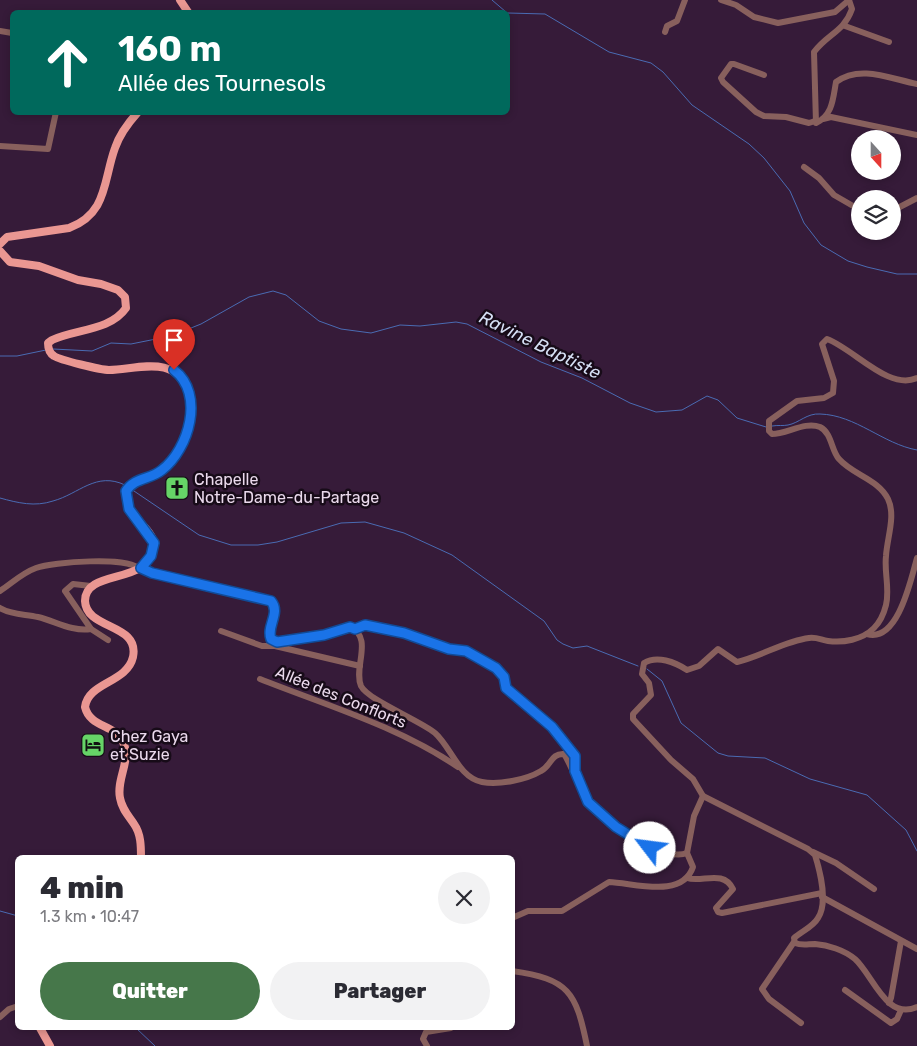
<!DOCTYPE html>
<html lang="fr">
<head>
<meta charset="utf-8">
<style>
  :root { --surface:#fff; --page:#f2f2f3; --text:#2b2b33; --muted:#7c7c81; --accent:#46774a }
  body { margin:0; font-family:Rubik,sans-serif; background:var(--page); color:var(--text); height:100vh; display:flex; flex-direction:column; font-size:19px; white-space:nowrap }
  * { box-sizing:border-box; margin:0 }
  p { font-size:16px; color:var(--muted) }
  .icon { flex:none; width:28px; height:28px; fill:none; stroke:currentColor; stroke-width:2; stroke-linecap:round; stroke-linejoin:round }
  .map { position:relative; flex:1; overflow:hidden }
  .side { position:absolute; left:15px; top:855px; width:500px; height:175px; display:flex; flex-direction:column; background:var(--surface); border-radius:8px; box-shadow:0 2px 8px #0003 }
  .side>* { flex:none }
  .guide { position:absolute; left:10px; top:10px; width:500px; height:105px; border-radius:8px; box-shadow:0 2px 8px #0003; background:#00695c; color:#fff; overflow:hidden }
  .needle { width:32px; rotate:159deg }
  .fabs { position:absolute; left:851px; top:130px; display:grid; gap:10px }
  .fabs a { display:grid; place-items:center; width:50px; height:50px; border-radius:50%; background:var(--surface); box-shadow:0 2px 8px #0003; font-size:25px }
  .pin { position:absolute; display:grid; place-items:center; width:42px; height:42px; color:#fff; margin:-51px -21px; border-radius:50% 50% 50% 0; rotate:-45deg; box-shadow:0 0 5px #0007 }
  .pin .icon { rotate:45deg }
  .me { position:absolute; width:55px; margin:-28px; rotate:300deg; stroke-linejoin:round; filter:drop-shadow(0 0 4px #0008) }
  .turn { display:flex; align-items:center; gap:18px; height:105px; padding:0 25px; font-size:22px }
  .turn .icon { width:65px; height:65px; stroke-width:2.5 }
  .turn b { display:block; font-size:35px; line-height:42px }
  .round { display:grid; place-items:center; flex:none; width:52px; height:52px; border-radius:26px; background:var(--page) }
  .summary { display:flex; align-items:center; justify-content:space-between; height:85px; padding:0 25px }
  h1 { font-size:30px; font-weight:800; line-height:38px }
  .primary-button { display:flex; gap:10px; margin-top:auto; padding:10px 25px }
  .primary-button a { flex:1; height:58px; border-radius:30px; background:var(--accent); color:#fff; font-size:20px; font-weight:800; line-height:58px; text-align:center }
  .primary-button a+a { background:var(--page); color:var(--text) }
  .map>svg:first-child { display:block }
</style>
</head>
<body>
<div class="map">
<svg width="917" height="1046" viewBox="0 0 917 1046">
  <rect width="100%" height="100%" fill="#361b39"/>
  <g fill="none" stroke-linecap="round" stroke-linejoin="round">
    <g stroke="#4a6bb3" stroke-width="1">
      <path d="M492,0L506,12"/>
      <path d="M508,13L545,14L609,52L651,63L663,72L692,105L749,144L764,158L790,191L804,223L821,245L848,261L867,267L897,274H917"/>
      <path d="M53,349L92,351L111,343L131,344L171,336L201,324L249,297L273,291L286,295L319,321L341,329L371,333L400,325L420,326L456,322L467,324L541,362L582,378L630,403L656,412L682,410L707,396L718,400L737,418L766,427"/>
      <path d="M0,356H17L46,350"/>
      <path d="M772,426C778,425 783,426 788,425C799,423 807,413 820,414C856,415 883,444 917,450"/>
      <path d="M131,489L199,535L231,545H258L277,542L341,523L365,522L404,533L452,555L544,621L557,640L563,644L573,648L587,646L638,666"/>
      <path d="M0,498C18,503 35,507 53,501C79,494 96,471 125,485"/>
      <path d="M647,669L662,681L681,723L718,753L728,756L765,758L810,779L867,795L906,830L917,851"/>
      <path d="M0,911L18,916"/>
      <path d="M136,1028L155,1046"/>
    </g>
  </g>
  <path fill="#7b3161" stroke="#a57992" d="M169,481L184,486L181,494L167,486Z"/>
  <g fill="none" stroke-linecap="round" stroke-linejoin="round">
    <g stroke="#88605d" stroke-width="6">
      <path d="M721,0L736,5L754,17L778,23L835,12L849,0"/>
      <path d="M849,0L852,9C844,32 827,34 814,52L816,123C833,115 833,98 836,82C860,64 891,79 917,84"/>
      <path d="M845,26L889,42"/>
      <path d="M0,31L12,33"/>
      <path d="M665,32L667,26L677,21L685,0"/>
      <path d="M764,75L734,64H731L721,78L723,82L756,112L764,116L786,117L809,123L815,121"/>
      <path d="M823,119L831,117L917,135"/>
      <path d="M0,146L48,149L56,112"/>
      <path d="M804,167L819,178L834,195L860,210"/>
      <path d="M892,211L917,198"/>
      <path d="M141,568L152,573L271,601C281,613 266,626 271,639L277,642L324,635L350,627C374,638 353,667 361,686C368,700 419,720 435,733C451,747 459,778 482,782C499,785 526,780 541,771C551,766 551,753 564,754C573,768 579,790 588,802C603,822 662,862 687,853"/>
      <path d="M0,591C12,583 22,573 36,568C53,562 129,556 139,569"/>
      <path d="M0,608C12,615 25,614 38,617C55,621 72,632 91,629L65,591L73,584L91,586"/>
      <path d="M91,629L108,640"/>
      <path d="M355,629C375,616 427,646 450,649C455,650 459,648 465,650C475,654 485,661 494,667C504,673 500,682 506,689C529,714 574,732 575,770"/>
      <path d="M221,631L262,646H275L360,666"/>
      <path d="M867,634C898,643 911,579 917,558"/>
      <path d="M260,679C328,706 397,726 458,767"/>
      <path d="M703,796L693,779L671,760L633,719V714L651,695L649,683L642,674L644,663C657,655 675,662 687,670L699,666L718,649L737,662C762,656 785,641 809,638C817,637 821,640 828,641C843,643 862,640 874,628C880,622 884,613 886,605C890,589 884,572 886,556C887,538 896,516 888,499C878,479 853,475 839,459C831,450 832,433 820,427C805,421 787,434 772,434L769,431V421L797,401L824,398L833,393L834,381L822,344L827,339C854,349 889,391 917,378"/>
      <path d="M703,796L808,849L815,855C820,871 828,903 818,918C813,927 802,931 794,938L795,943C802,946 808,944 815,944C828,945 844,950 855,959C873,975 886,1021 917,1007"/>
      <path d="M813,852L836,863L874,889"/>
      <path d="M687,853L694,816L703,796"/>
      <path d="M687,878C702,883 723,869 733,889L716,908L718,912L722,913L822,893"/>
      <path d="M822,897L917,949"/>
      <path d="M512,918L528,911H562L609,882C635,883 682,899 693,867L687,853"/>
      <path d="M794,942L762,989L769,999L801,1023"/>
      <path d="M512,971C569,979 576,992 587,1046"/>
      <path d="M845,990L891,1023L897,1019L901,1010"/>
      <path d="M889,1003L891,998L901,941"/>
      <path d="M0,1017L9,1009L18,1006"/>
      <path d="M427,1046L423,1039L426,1032L451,1028"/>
    </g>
    <g stroke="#ea9792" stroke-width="8">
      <path d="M180,0L188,12"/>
      <path d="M0,244L7,237L69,228C108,213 103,181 115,148C119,136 129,122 138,112"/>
      <path d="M0,251L10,262L39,266L78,280L101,284L118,290L125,297L126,308C110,331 75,329 52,340L48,343C48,348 49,353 54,356C60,360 101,370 109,370C139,369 176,354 188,392C191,401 192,413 190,422C185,439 176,460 161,471C149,480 134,477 126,491C126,497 126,504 129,510C136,521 155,532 154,547C150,586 85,568 85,601C86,630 140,623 133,657C127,683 88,682 85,707C90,728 115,724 123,742C132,760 116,779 120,798C122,809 128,815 134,824C141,834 141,846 141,858"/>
      <path d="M40,1028L50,1046"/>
    </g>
  </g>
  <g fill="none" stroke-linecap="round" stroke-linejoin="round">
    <g stroke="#114b97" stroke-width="12">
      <path id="route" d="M174,370C205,394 189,449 162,470C150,480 135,477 126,491L129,509L154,543L151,556L141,568L152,573L271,601C281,613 266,626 271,639L277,642L324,635L350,627L355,629L365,625L404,633L449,649L466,651L496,668L504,677L506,688L552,727L575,756V771L588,802L616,827L650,848"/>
    </g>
    <use href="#route" stroke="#1a73e8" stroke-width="9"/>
  </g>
  <defs>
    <g id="church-square" transform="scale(1.25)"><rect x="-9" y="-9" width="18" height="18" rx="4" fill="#66d467" stroke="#170b18"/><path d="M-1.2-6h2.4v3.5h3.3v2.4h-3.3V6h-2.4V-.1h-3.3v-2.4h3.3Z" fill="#111"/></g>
    <g id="hotel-square" transform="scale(1.25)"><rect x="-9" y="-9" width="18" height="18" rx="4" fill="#66d467" stroke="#170b18"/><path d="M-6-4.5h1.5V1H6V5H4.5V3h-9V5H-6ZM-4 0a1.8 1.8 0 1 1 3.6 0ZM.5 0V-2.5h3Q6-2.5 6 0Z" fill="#111"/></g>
  </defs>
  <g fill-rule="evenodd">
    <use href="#church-square" x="177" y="488"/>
    <use href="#hotel-square" x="93" y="745"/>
  </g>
  <g text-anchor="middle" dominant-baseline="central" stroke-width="5" stroke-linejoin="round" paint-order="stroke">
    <g font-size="16" fill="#ead9ec" stroke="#170b18" text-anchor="start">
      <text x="194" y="479">Chapelle<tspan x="194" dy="18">Notre-Dame-du-Partage</tspan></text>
      <text x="110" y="736">Chez Gaya<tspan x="110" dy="18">et Suzie</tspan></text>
    </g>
    <g font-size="16" fill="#ead9ec" stroke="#170b18">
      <text transform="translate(341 697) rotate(22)">Allée des Conflorts</text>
    </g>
    <g font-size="18" font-style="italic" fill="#d5dff4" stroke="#170b18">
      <text transform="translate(540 345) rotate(26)">Ravine Baptiste</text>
    </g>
  </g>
</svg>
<div class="fabs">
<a><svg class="needle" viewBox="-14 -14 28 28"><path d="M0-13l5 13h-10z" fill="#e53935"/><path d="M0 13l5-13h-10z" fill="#7c7c81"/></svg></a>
<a><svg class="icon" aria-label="layers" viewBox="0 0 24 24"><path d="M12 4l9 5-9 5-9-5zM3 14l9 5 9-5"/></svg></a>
</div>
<div class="pin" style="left:174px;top:370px;background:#d93025"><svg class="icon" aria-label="arrive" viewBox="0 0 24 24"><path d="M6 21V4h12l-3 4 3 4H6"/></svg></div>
<svg class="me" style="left:650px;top:848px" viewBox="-20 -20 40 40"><circle r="19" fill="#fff"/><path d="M0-13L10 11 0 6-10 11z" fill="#1a73e8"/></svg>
<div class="guide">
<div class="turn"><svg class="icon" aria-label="ahead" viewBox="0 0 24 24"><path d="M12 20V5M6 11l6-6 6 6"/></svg><div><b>160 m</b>Allée des Tournesols</div></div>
</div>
<section class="side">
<div class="summary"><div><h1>4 min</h1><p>1.3 km · 10:47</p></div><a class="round"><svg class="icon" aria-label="close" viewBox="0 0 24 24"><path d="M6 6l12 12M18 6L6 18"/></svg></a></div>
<div class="primary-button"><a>Quitter</a><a>Partager</a></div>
</section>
</div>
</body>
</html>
